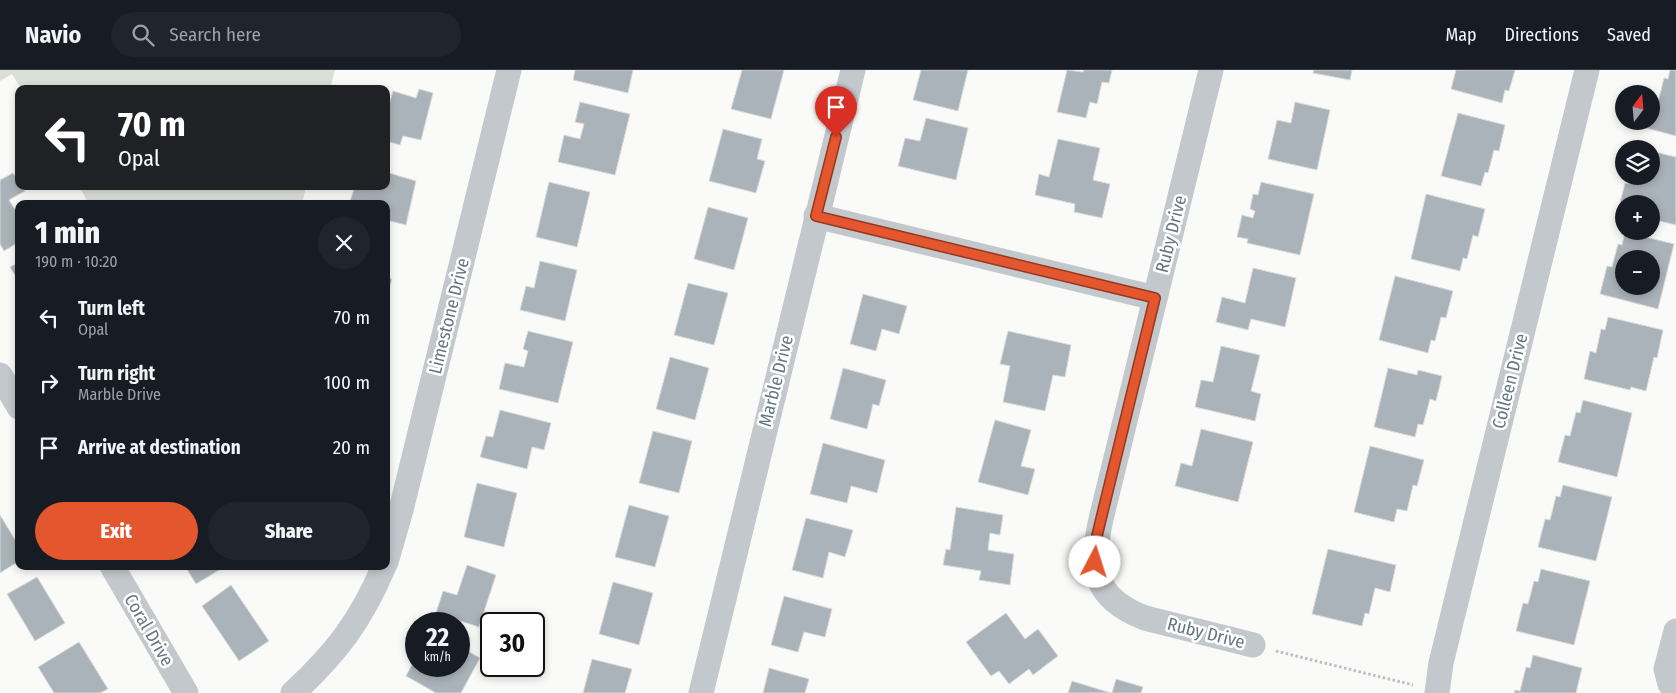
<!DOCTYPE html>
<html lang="en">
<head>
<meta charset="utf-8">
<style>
  :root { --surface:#171b24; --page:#20242c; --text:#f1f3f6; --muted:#9ea1a6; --line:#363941; --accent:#e4572e }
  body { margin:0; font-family:"Fira Sans Condensed",sans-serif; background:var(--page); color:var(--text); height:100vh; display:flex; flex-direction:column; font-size:19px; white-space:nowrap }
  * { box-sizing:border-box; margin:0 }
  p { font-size:16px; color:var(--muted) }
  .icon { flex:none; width:28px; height:28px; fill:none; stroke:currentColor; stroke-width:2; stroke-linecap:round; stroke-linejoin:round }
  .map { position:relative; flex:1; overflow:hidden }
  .drawer { position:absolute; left:15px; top:130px; width:375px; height:370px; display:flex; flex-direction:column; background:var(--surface); border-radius:10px; box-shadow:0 2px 8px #0003 }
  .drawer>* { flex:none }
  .top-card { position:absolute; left:15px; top:15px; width:375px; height:105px; border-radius:10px; box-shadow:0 2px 8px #0003; background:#202124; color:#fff; overflow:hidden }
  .needle { width:32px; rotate:16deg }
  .controls { position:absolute; left:1615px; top:15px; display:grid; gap:10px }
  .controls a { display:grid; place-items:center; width:45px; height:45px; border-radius:50%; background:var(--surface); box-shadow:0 2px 8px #0003; font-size:25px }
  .speed { position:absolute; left:405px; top:542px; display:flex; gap:10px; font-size:25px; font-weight:700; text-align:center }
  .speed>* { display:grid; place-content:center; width:65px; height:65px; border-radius:50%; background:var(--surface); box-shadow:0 2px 8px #0003; line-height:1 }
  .speed small { font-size:12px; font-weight:400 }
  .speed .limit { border:2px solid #111; border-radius:8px; background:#fff; color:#111 }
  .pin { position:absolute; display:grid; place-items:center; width:42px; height:42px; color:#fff; margin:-51px -21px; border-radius:50% 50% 50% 0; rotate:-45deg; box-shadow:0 0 5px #0007 }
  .pin .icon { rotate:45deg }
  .me { position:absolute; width:55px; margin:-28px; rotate:5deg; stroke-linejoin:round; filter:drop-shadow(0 0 4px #0008) }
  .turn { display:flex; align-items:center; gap:18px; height:105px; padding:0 20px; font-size:22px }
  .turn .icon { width:65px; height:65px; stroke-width:2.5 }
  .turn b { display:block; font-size:35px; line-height:42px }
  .round { display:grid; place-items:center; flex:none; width:52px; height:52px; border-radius:26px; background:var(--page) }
  .head { display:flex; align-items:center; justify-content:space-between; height:85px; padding:0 20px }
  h1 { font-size:30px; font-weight:800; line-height:38px }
  .button { display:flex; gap:10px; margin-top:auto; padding:10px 20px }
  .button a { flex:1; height:58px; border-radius:30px; background:var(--accent); color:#fff; font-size:20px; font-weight:800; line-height:58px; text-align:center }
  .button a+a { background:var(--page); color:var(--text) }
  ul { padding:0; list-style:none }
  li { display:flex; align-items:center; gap:15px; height:65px; padding:0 20px }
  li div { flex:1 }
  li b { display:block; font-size:19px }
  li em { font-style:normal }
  header { display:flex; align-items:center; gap:30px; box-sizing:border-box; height:70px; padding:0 25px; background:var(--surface); border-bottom:1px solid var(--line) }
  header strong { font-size:24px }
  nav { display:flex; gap:28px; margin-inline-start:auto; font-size:18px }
  .search { width:350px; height:45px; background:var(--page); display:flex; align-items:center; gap:12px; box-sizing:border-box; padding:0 18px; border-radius:28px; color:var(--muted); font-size:19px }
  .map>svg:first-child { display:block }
</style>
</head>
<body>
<header>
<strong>Navio</strong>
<div class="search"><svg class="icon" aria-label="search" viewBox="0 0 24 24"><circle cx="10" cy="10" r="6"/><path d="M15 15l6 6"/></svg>Search here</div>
<nav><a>Map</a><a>Directions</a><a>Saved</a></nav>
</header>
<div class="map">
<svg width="1676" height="623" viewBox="0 0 1676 623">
  <rect width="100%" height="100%" fill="#fafaf8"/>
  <g fill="#dadfd7">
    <path d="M0,0H335L330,19H21L12,4L0,11Z"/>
    <path d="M79,116H306L302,134H89Z"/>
  </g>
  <g fill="#aab3b9" stroke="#dcdcda" fill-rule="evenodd">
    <path d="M575,0H633L628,23L573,10Z"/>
    <path d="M742,0H784L771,49L731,39Z"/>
    <path d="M921,0H968L958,41L913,30Z"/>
    <path d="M1067,0L1083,2L1084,0H1112L1109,13L1102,12L1097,34L1090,32L1086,48L1057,42Z"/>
    <path d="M1314,0H1352L1350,10L1313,3Z"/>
    <path d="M1456,0H1515L1509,21L1505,20L1502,33L1451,19Z"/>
    <path d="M1670,0H1676V66L1646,58L1648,51H1651L1653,30L1658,32L1664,8L1668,9Z"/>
    <path d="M419,19L433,23L421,70L403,66L400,75L386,71V45L393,21L416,28Z"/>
    <path d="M580,32L630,44L615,105L558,92L564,65L580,69L584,54L575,52Z"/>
    <path d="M1295,32L1330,40L1317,100L1268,89L1277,50L1291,53Z"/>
    <path d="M1458,43L1505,55L1499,81L1494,80L1488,103L1485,102L1481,116L1441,106Z"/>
    <path d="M926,48L968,58L956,110L898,96L905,68L920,71Z"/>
    <path d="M723,59L762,69L757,89L765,91L756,123L709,111Z"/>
    <path d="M1058,69L1100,78L1093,110L1110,114L1102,148L1074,142L1075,134L1035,125L1039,104L1049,107Z"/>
    <path d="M1651,81L1676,87V155L1651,149V134H1624V142L1618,141L1625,113L1630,114L1632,106H1651Z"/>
    <path d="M386,102L416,111L406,155L386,150V134H349L355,116H386Z"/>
    <path d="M13,103L19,112V116H21L25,121L9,130L19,146V172L4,181L0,174V110Z"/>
    <path d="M549,112L590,122L577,177L536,167Z"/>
    <path d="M1261,112L1314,124L1300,185L1247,173L1248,169L1237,167L1242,145L1253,148L1255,141L1250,139L1253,124L1258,125Z"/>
    <path d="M1426,124L1485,139L1478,167L1473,165L1467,189L1463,188L1460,201L1411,189Z"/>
    <path d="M708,137L748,148L734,200L694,189Z"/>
    <path d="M1625,162L1674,174L1658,239L1600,224L1607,196L1612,197L1618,174L1622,175ZM1624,189H1651V216H1624Z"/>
    <path d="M540,191L577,200L565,251L520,240L526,216L534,218Z"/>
    <path d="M19,192V212L10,197Z"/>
    <path d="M1253,198L1296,208L1285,257L1251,249L1248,260L1216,252L1222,227L1245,233Z"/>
    <path d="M1395,206L1453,221L1446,248L1441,247L1435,271L1431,270L1428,283L1379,270Z"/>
    <path d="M386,207L392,209L386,231Z"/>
    <path d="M688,213L728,223L714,275L674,265Z"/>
    <path d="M863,224L907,236L899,264L882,259L876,281L850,274Z"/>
    <path d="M1608,247L1663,260L1657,288L1654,287L1646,321L1631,317L1630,320L1584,309L1590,281L1596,283L1601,259L1605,260Z"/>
    <path d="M528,261L573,272L558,333L499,319L505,293L524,297L528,281L523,279Z"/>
    <path d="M1008,261L1071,275L1065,307L1053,305L1045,341L1003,332L1010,296L1000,294Z"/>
    <path d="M1221,276L1260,285L1251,321L1261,324L1255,351L1195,337L1201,310L1213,312Z"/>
    <path d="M670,287L709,298L695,350L656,339Z"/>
    <path d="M843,298L886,310L879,336L873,334L867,359L830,349Z"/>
    <path d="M1388,298L1417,305L1418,300L1442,306L1436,331L1430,329L1423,355L1418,354L1415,367L1374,357Z"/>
    <path d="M1583,330L1632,343L1617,407L1558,392L1565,365L1570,366L1576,342L1580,343Z"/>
    <path d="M500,340L551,353L544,380L532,377L527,399L480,387L486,366L493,367Z"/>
    <path d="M995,350L1031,360L1021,396L1035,399L1028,425L978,412Z"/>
    <path d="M1201,359L1253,372L1238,432L1175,416L1181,393L1192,396Z"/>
    <path d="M653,361L692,371L679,423L639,413Z"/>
    <path d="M823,373L885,390L877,423L851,416L847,433L810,424Z"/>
    <path d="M1370,376L1424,390L1417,416L1413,415L1407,441L1397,439L1394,452L1354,442Z"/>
    <path d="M477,413L517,423L504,477L464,467Z"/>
    <path d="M1563,415L1612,427L1596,491L1538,477L1545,449L1550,450L1556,426L1560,427Z"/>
    <path d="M629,435L669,446L655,497L615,487Z"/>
    <path d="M956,437L1003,445L1000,465L990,463L988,480L1014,484L1010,515L979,510L981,501L943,495L946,479L950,480Z"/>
    <path d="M0,445L19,476V491L0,503Z"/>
    <path d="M806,448L853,460L845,487L829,482L823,508L792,500Z"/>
    <path d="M1328,479L1396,495L1390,522L1375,518L1369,544L1365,543L1362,556L1312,544Z"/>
    <path d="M467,495L496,505L479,557L436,543L443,521L457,525Z"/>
    <path d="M185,496H226L196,514Z"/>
    <path d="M1541,499L1590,511L1574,575L1516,561L1523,533L1528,534L1534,511L1538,512Z"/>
    <path d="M37,507L65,553L35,571L7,524Z"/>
    <path d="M613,512L653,523L639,575L599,564Z"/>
    <path d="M231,515L269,571L239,591L202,536Z"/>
    <path d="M784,526L832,539L825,567L804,562L798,582L771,575Z"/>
    <path d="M1006,543L1025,569L1038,559L1058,586L1033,605L1029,599L1009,614L999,601L991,606L966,572Z"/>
    <path d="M79,572L108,619L100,623H54L38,597Z"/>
    <path d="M459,576L480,588L461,623H436L406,606L416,587V596H459Z"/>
    <path d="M1533,585L1582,598L1576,623H1514L1515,620L1520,621L1526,597L1530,598Z"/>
    <path d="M592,589L632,599L625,623H583Z"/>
    <path d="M769,598L809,609L805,623H763Z"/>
    <path d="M1116,609L1143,617L1141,623H1112Z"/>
    <path d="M1072,611L1111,623H1068Z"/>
  </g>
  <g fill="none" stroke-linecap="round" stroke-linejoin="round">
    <path stroke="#bbbfc2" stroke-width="3" stroke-dasharray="2.5 2.5" stroke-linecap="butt" d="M1276,581L1413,615"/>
    <g stroke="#c3c8cc" stroke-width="25">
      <path d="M1211,0L1101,449C1090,499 1093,528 1145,548L1253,575"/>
      <path d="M816,146L1155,228"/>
      <path d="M0,305L19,337"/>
      <path d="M386,492L401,440L509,0"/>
      <path d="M112,496L186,623"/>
      <path d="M1676,561L1666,599L1670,614L1676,617"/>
      <path d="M293,623C336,583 361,551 384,496"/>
      <path d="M701,623L853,0"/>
      <path d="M1437,623L1441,593L1587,0"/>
    </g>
  </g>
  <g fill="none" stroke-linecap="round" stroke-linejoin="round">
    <g stroke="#94391e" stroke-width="12">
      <path id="route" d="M836,67L816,146L1155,228L1101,449L1096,470L1095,492"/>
    </g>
    <use href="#route" stroke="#e4572e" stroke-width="9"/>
  </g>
  <g text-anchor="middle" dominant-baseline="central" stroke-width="5" stroke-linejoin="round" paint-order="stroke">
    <g font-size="18" fill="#657683" stroke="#fff">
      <text transform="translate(1171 164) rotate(-76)">Ruby Drive</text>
      <text transform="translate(449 246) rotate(-76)">Limestone Drive</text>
      <text transform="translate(776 311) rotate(-76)">Marble Drive</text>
      <text transform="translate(1510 311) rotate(-76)">Colleen Drive</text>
      <text transform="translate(149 560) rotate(60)">Coral Drive</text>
      <text transform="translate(1206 563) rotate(14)">Ruby Drive</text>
    </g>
  </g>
</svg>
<div class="controls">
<a><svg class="needle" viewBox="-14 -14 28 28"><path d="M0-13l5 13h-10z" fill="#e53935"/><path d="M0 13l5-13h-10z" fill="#9ea1a6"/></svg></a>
<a><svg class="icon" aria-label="layers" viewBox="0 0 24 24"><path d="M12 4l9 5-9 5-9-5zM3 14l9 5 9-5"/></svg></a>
<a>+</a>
<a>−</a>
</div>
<div class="speed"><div>22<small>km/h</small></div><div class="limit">30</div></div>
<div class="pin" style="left:836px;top:67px;background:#d93025"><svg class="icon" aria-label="arrive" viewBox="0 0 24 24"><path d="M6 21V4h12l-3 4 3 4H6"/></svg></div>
<svg class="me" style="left:1095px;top:492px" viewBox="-20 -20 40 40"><circle r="19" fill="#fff"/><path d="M0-13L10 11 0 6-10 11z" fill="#e4572e"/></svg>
<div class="top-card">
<div class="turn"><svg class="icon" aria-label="left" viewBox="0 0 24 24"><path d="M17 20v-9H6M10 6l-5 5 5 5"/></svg><div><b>70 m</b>Opal</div></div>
</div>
<section class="drawer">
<div class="head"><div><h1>1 min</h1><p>190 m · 10:20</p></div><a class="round"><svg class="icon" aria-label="close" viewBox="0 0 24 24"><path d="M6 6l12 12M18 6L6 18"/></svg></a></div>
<ul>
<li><svg class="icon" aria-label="left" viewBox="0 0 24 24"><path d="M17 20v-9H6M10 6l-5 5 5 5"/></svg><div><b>Turn left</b><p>Opal</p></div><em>70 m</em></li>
<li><svg class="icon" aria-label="right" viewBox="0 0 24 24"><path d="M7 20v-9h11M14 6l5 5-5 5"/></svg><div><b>Turn right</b><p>Marble Drive</p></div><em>100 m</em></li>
<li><svg class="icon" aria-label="arrive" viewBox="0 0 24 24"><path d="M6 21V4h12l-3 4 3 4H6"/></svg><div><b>Arrive at destination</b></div><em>20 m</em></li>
</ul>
<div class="button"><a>Exit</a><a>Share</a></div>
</section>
</div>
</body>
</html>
